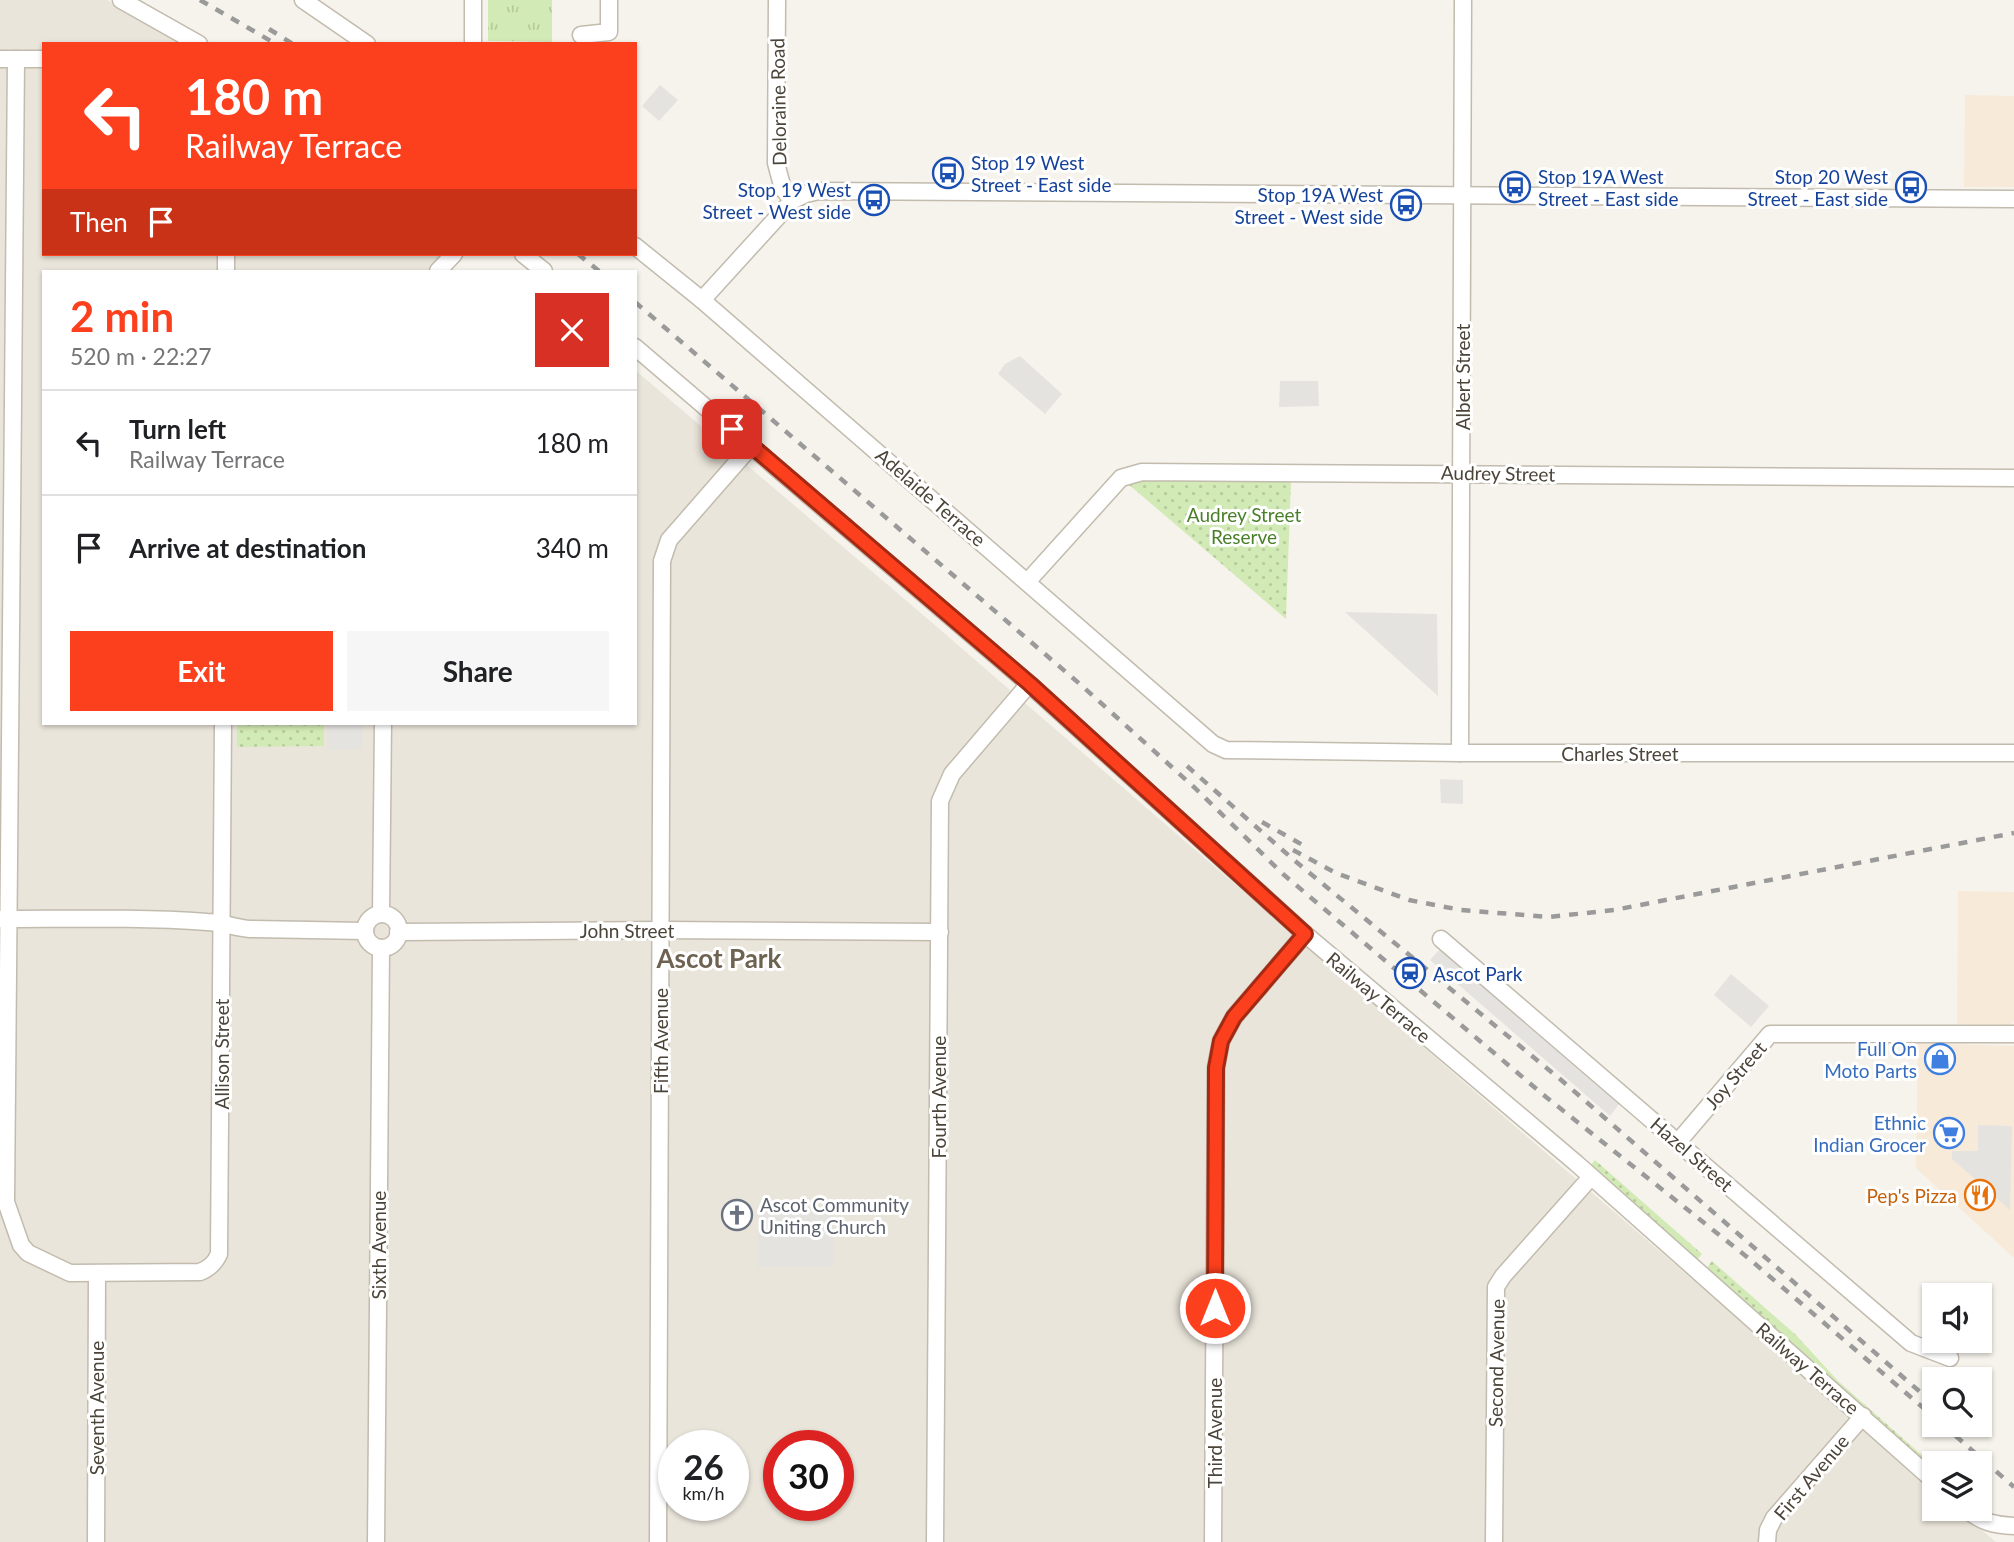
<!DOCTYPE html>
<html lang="en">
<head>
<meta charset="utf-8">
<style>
  :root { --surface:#fff; --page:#f6f6f6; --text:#202124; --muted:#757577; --line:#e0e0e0; --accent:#fc3f1d }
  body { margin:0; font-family:Lato,sans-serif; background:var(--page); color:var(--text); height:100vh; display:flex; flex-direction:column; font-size:26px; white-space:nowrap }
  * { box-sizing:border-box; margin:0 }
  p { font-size:23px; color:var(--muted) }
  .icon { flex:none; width:38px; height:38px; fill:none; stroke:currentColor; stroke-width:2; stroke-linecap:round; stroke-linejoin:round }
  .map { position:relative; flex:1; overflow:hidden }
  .details { position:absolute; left:42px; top:270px; width:595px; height:455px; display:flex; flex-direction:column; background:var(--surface); border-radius:0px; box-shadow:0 2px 5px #0004 }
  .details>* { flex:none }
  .guide { position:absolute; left:42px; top:42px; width:595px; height:214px; border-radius:0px; box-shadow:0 2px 5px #0004; background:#fc3f1d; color:#fff; overflow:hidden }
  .buttons { position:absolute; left:1922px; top:1283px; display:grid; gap:14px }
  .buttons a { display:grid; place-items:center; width:70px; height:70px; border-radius:0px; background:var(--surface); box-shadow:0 2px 5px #0004; font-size:35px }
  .speed { position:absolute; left:658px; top:1430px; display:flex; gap:14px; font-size:35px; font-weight:700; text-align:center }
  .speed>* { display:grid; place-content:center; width:91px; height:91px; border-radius:50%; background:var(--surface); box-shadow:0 2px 5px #0004; line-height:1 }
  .speed small { font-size:18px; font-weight:400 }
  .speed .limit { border:10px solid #d22; background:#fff; color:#111 }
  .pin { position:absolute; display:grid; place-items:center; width:60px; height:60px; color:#fff; margin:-30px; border-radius:14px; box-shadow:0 4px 10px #0006 }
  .me { position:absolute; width:77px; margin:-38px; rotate:0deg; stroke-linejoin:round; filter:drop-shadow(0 0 5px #0008) }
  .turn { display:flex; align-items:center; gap:24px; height:147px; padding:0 28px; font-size:32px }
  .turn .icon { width:91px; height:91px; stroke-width:2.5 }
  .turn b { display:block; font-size:49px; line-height:60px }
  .then { display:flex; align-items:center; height:66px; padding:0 28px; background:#0003; gap:14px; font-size:26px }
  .round { display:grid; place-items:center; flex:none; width:74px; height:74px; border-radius:0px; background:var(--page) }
  .head { display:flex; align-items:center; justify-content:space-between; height:119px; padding:0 28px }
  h1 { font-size:42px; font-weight:700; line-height:52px; color:var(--accent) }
  .cta { display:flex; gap:14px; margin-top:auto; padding:14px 28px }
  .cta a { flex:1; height:80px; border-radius:0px; background:var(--accent); color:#fff; font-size:28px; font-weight:700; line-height:80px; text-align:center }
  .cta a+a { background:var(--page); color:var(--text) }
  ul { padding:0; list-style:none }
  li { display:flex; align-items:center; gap:21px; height:105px; padding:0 28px; border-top:2px solid var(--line) }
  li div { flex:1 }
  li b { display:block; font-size:26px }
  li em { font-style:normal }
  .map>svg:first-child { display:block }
</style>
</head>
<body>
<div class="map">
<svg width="2014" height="1542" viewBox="0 0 2014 1542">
  <defs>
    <pattern id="grass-tufts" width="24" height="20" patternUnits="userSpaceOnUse" patternTransform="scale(1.75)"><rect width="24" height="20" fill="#d2eab5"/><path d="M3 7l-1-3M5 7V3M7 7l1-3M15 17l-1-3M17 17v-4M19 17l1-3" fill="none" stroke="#b6ca9c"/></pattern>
    <pattern id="park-dots" width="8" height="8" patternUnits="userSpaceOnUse" patternTransform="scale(1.75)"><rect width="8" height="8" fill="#d2eab5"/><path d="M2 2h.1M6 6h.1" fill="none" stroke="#b6ca9c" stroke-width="1.8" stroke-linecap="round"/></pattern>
  </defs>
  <rect width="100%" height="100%" fill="#f6f3ec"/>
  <path fill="#eae5da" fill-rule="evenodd" d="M0,0H107L186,44H44V254H466L450,271H44V723H635V370L922,614L1934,1488V1508L1957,1509L1996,1542H0ZM674,1446H733V1505H674ZM779,1446H838V1505H779Z"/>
  <g fill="#f7ead8">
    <path d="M1965,95L2014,96V187H1964Z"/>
    <path d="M1958,891L2014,892V1021L2011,1025L1957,1024Z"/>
    <path d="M1918,1043L2014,1046V1258L1916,1168Z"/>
  </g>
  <path fill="url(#grass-tufts)" d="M488,0H552V42L488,41Z"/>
  <g fill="url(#park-dots)">
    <path d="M1140,478L1291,481L1286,619L1127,483Z"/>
    <path d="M237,723H324V746L237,747Z"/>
    <path d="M1595,1160L1702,1254L1697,1260L1589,1167Z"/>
    <path d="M1712,1261L1796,1335L1838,1381L1934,1466V1471L1706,1269Z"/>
  </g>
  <g fill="#e5e3e0">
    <path d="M660,85L678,100L659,121L642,106Z"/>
    <path d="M1020,356L1062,394L1045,414L998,374L1005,364Z"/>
    <path d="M1280,381H1318L1319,406L1279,407Z"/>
    <path d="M1345,612L1437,614L1438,696Z"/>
    <path d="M327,723H363L362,750L327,749Z"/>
    <path d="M1440,779L1463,780V804L1441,803Z"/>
    <path d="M1441,948L1620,1103L1610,1116L1430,960Z"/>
    <path d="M1731,974L1769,1006L1751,1027L1714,995Z"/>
    <path d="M1978,1125L2012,1126L2010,1210L1952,1159V1151H1978Z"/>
    <rect x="758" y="1211" width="75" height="56"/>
  </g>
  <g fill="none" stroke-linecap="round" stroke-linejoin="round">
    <g stroke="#c2bbae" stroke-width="19">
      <g id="minor">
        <path d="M121,0L199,44"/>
        <path d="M303,0L367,44"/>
        <path d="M777,0L776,163L783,189L793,200"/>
        <path d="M581,35L609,32V0"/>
        <path d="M473,44V0"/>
        <path d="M0,59H44"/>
        <path d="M16,59L6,1202L21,1245L28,1253L70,1273L200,1272C210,1268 215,1263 219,1254L223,723"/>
        <path d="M635,246L702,300L1213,744L1226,750L1460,753H2014"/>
        <path d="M523,254L544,271"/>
        <path d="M226,271V254"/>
        <path d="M438,271L454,254"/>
        <path d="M702,300L793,200L806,194L819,191L2014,199"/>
        <path d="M635,347L1029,684L1305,934L1576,1163L1934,1481"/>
        <path d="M1028,581L1121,478L1142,472L2014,478"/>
        <path d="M1460,753L1463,0"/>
        <path d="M381,914L383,723"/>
        <circle cx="382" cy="931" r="17"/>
        <path d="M0,919C69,919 139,917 207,922C222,922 235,928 250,929L365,931"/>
        <path d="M398,932L661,930L940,932"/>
        <path d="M1441,939L1911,1343L1950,1358"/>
        <path d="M1678,1142L1770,1034H2014"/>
        <path d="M1965,1508C1980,1522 1994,1525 2014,1526"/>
        <path d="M96,1542L97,1275"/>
        <path d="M376,1542L381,948"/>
        <path d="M658,1542L662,561L669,540L752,445"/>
        <path d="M935,1542L940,801L952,774L1029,684"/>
        <path d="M1213,1542L1216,1067L1221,1041L1234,1017L1305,934"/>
        <path d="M1494,1542L1496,1287L1503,1276L1591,1177"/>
        <path d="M1767,1542L1768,1530L1774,1518L1863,1416"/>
      </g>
    </g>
    <use href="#minor" stroke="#fff" stroke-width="16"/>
    <g stroke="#9a9a9a" stroke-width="4.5" stroke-dasharray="9 9" stroke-linecap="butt">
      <path d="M200,0L276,44"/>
      <path d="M269,29L293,44"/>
      <path d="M578,254L599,271"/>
      <path d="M635,302L1081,685L1195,788L1283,874L1546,1097L1747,1257L1934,1417"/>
      <path d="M1187,766L1295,861L1560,1079L1934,1404"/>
      <path d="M1262,822L1308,848"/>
      <path d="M1293,850L1336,873L1409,900L1461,910L1549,917L1614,910L2014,833"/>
      <path d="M1942,1424L2014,1487"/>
    </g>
  </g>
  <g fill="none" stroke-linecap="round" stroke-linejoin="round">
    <g stroke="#a42913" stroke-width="18">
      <path id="route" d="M732,429L1030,684L1305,934L1234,1017L1221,1041L1216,1068L1215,1308"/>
    </g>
    <use href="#route" stroke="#fc3f1d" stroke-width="12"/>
  </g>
  <defs>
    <g id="bus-ring" transform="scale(1.575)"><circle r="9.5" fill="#fff" stroke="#1a4fb4" stroke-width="1.5"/><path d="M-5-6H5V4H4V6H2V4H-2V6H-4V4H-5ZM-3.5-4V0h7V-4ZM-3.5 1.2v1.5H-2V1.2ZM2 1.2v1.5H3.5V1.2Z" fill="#1a4fb4"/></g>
    <g id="station-ring" transform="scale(1.575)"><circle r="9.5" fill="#fff" stroke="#1a4fb4" stroke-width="1.5"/><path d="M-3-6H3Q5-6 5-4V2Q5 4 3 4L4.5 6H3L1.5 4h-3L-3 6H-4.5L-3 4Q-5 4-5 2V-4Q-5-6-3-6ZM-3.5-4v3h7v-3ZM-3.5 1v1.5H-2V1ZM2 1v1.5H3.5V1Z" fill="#1a4fb4"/></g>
    <g id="shop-ring" transform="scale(1.575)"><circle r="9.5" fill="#fff" stroke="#3f7fe0" stroke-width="1.5"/><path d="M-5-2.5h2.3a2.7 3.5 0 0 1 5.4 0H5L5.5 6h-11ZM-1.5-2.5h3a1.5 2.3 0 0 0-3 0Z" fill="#3f7fe0"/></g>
    <g id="supermarket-ring" transform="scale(1.575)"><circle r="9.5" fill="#fff" stroke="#3f7fe0" stroke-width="1.5"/><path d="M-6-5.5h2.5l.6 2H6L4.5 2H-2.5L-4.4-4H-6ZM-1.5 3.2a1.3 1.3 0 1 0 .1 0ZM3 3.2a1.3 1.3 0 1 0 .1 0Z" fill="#3f7fe0"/></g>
    <g id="restaurant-ring" transform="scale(1.575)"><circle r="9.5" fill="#fff" stroke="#e8710a" stroke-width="1.5"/><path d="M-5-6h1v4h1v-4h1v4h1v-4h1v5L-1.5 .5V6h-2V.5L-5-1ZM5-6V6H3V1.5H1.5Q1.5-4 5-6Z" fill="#e8710a"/></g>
    <g id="church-ring" transform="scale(1.575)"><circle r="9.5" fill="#fff" stroke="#6b7280" stroke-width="1.5"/><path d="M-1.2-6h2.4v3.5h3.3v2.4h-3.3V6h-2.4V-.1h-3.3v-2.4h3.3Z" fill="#6b7280"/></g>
  </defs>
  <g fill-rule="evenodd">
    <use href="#bus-ring" x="948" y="173"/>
    <use href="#bus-ring" x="1515" y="187"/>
    <use href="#bus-ring" x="1911" y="187"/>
    <use href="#bus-ring" x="874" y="200"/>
    <use href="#bus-ring" x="1406" y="205"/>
    <use href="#station-ring" x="1410" y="973"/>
    <use href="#shop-ring" x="1940" y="1059"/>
    <use href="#supermarket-ring" x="1949" y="1133"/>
    <use href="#restaurant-ring" x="1980" y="1195"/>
    <use href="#church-ring" x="737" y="1215"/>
  </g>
  <g text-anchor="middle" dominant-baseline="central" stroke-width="6" stroke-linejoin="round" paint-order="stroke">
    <g font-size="19" fill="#4b4439" stroke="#fff">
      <text transform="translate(778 102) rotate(-91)">Deloraine Road</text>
      <text transform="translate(1462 377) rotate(-90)">Albert Street</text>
      <text transform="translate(1498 473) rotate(1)">Audrey Street</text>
      <text transform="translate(931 497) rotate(41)">Adelaide Terrace</text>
      <text x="1620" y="753">Charles Street</text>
      <text x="627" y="930">John Street</text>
      <text transform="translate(1379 997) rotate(40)">Railway Terrace</text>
      <text transform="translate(660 1041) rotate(-90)">Fifth Avenue</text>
      <text transform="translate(221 1054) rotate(-90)">Allison Street</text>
      <text transform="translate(1735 1075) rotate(-49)">Joy Street</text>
      <text transform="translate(938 1097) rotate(-90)">Fourth Avenue</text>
      <text transform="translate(1692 1154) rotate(41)">Hazel Street</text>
      <text transform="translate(378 1245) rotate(-90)">Sixth Avenue</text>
      <text transform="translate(1496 1363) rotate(-89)">Second Avenue</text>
      <text transform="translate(1808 1368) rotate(41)">Railway Terrace</text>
      <text transform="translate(96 1408) rotate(-90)">Seventh Avenue</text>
      <text transform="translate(1214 1433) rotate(-90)">Third Avenue</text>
      <text transform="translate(1811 1477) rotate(-50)">First Avenue</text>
    </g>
    <g font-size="19" fill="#164399" stroke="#fff" text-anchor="start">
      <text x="971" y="162">Stop 19 West<tspan x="971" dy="22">Street - East side</tspan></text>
      <text x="1538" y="176">Stop 19A West<tspan x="1538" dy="22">Street - East side</tspan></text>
      <text x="1888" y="176" text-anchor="end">Stop 20 West<tspan x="1888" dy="22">Street - East side</tspan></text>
      <text x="851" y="189" text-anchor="end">Stop 19 West<tspan x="851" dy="22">Street - West side</tspan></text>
      <text x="1383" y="194" text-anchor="end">Stop 19A West<tspan x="1383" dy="22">Street - West side</tspan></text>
      <text x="1433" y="973">Ascot Park</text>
    </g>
    <g font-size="19" fill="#4a7f2a" stroke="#fff">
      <text x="1244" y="514">Audrey Street<tspan x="1244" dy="22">Reserve</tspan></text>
    </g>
    <g font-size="19" fill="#366cbe" stroke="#fff" text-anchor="end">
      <text x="1917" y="1048">Full On<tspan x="1917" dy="22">Moto Parts</tspan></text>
      <text x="1926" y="1122">Ethnic<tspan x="1926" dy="22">Indian Grocer</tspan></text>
    </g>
    <g font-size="19" fill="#c56008" stroke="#fff" text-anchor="end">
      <text x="1957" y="1195">Pep's Pizza</text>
    </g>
    <g font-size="19" fill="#5b616d" stroke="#fff" text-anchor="start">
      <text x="760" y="1204">Ascot Community<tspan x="760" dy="22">Uniting Church</tspan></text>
    </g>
    <g font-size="26" font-weight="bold" fill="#6e6250" stroke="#fff">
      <text x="719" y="958">Ascot Park</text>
    </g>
  </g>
</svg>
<div class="buttons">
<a><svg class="icon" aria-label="sound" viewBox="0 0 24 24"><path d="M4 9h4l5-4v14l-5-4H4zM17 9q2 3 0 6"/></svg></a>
<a><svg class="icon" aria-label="search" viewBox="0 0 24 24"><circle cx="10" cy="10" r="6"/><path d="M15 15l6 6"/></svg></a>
<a><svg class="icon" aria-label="layers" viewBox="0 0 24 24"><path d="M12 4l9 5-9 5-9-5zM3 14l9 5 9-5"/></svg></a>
</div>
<div class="speed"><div>26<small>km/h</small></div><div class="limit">30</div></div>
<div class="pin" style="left:732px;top:429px;background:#d93025"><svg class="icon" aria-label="arrive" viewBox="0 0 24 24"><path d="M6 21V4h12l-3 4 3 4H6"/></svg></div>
<svg class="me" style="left:1215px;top:1308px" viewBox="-20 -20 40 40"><circle r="17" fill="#fc3f1d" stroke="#fff" stroke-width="3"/><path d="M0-11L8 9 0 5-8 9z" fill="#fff"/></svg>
<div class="guide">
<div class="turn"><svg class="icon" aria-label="left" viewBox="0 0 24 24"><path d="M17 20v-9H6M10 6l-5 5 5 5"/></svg><div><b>180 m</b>Railway Terrace</div></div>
<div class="then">Then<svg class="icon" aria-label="arrive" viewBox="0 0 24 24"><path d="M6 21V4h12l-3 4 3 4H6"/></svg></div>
</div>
<section class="details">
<div class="head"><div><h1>2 min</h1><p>520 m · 22:27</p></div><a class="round" style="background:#d93025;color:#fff"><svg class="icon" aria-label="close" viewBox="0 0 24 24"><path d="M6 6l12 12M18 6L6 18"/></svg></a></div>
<ul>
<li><svg class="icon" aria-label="left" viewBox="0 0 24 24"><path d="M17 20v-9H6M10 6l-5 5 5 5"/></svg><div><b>Turn left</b><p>Railway Terrace</p></div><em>180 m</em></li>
<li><svg class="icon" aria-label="arrive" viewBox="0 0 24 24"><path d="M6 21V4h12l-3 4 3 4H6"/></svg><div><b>Arrive at destination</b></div><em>340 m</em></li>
</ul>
<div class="cta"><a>Exit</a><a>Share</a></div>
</section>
</div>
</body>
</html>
